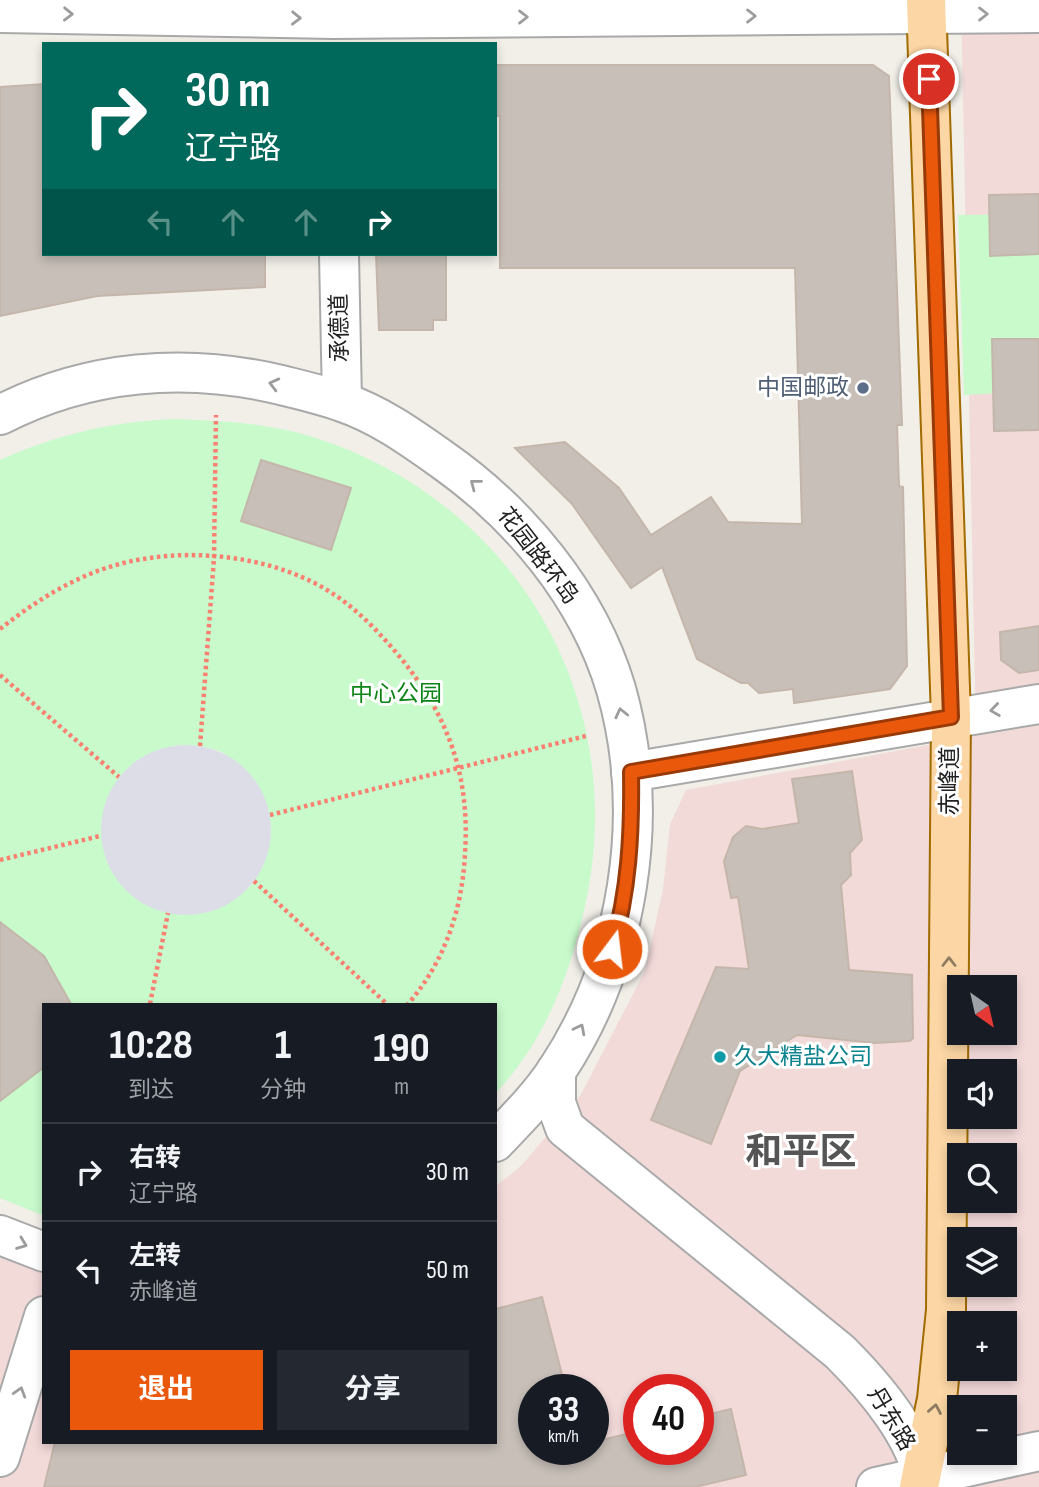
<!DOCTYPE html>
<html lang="zh">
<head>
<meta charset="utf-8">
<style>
  :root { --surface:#171b24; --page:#242831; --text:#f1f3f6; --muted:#9ea1a6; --line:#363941; --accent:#ea580c }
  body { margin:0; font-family:"Sofia Sans Condensed","Noto Sans SC",sans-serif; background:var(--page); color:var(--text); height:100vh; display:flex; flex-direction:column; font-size:26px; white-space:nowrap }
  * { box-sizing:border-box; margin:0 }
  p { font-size:23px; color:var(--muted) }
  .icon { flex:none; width:38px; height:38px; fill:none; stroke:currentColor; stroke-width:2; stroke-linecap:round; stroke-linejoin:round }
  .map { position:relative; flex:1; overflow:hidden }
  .side { position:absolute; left:42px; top:1003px; width:455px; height:441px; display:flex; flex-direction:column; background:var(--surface); border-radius:0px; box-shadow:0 4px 10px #0003 }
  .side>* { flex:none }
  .banner { position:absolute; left:42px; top:42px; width:455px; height:214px; border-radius:0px; box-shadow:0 4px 10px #0003; background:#00695c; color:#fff; overflow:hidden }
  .needle { width:46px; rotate:146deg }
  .fabs { position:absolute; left:947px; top:975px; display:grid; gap:14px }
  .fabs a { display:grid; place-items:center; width:70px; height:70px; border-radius:0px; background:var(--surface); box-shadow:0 4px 10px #0003; font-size:35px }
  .speed { position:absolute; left:518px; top:1374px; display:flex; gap:14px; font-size:35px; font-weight:700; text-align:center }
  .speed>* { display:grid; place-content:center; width:91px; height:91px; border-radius:50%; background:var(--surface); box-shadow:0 4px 10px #0003; line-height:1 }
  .speed small { font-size:18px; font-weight:400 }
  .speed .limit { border:10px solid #d22; background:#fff; color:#111 }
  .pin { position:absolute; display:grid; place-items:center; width:60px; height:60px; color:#fff; margin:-30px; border:4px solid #fff; border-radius:50%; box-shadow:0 2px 7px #0007 }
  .me { position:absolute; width:77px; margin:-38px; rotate:15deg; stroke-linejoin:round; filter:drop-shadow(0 0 5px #0008) }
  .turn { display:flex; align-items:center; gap:24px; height:147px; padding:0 28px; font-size:32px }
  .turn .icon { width:91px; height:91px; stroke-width:2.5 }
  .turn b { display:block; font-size:49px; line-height:60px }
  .lanes { display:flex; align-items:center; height:66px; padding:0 28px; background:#0003; justify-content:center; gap:35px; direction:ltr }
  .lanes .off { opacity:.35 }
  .eta { display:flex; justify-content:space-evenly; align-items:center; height:119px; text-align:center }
  .eta b { font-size:42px; font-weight:700; line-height:49px }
  .button { display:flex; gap:14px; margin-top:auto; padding:14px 28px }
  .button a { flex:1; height:80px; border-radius:0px; background:var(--accent); color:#fff; font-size:28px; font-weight:700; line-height:80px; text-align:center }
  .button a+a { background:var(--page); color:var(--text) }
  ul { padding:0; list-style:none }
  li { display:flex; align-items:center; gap:21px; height:98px; padding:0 28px; border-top:2px solid var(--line) }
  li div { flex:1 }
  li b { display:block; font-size:26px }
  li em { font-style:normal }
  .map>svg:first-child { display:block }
</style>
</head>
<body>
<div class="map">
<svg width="1039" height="1487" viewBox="0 0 1039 1487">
  <rect width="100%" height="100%" fill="#f2efe9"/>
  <path fill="#f2dad9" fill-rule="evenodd" d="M961,0H1039V1487H0V1258L44,1271V1442H495V1187L522,1165L580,1096L645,971L663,889L670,824L686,790L976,736ZM959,987H1004V1032H959ZM959,1071H1004V1116H959ZM959,1155H1004V1200H959ZM959,1239H1004V1284H959ZM959,1323H1004V1368H959ZM534,1390H593V1449H534ZM639,1390H698V1449H639ZM959,1407H1004V1452H959Z"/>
  <g fill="#c8facc" fill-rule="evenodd">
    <path d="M1039,214V391L964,395L958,215Z"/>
    <path d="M178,419C224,421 269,423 313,437C515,501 631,699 585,906C570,975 545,1041 495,1094V1004H44V1216L0,1198V460C58,434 114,421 178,419ZM178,745C193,746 211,746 225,754C231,758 236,765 240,769C275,804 281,837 254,881C245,894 229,902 215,910L107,863C92,803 115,759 178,745Z"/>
  </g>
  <circle fill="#dddde8" cx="186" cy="830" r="85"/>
  <g fill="#c7bfb8" stroke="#c4b6ab" stroke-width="2">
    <path d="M495,65H873L889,76L902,425H897L899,486L903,487L907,666L890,689L794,703L793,689L759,693L748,683H741L697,659L662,567L631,588L572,504L515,448L565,442L619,488L651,535L711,497L728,522L802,524L795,268H500V116H495Z"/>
    <path d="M44,84V254H265V287L97,296L0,316V87Z"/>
    <path d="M1039,194V254L990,256L989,195Z"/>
    <path d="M376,254H446V320H433V330H379Z"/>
    <path d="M992,339H1039V430L994,431Z"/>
    <path d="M261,460L351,488L331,550L241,521Z"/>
    <path d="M1039,626V670L1019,673L1001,660L1000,632Z"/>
    <path d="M852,771L862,840L850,853L851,875L841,885L849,970L912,975L913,1038L910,1041L875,1043L797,1035L740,1071L711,1144L651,1120L716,967L749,969L738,897L731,898L724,861L733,837L746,826L762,829L799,823L792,779Z"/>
    <path d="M0,922L44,956L71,1004H44V1067L0,1101Z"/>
    <path d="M542,1297L566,1390H534V1449H593V1442L639,1431V1449H698V1417L731,1409L746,1475L695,1487H44L55,1442H495V1309Z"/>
  </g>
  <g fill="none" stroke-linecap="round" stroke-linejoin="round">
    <g stroke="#a9a9a9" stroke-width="42">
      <g id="minor">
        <path d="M0,13L333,19L1039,13"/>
        <path d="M339,254L342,401"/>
        <path d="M0,415C88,370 185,362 281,385C301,390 323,395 342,402C378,414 409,436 440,458C519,513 588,595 616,689C652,815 629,961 557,1070C540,1096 517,1119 495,1142"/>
        <path d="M631,772L1039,704"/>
        <path d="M556,1071V1103L565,1128L840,1352C873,1385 920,1439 924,1487"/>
        <path d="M0,1235L44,1252"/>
        <path d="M0,1457L44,1316"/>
        <path d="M876,1487L1039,1451"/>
      </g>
    </g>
    <g stroke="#a06b00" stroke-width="42">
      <path id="major" d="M919,1487L937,1399L946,1310L951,717L926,0"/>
    </g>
    <g stroke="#fa8072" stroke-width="4.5" stroke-dasharray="3.5 3.5" stroke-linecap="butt">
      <path d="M0,629C28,607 58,587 90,574C161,544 261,550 327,590C357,608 382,635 404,662C450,720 470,779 465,854C462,910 445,961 408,1004"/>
      <path d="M0,675L119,777"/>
      <path d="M200,746L214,558L216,415"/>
      <path d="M270,815L586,736"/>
      <path d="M0,860L100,836"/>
      <path d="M254,881L387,1004"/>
      <path d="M150,1004L168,913"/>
    </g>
    <use href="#minor" stroke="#fff" stroke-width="38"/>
    <use href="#major" stroke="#fcd6a4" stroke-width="38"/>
  </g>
  <defs><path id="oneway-chevron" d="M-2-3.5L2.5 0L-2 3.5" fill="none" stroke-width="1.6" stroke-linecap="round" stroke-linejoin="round" transform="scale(1.75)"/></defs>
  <g stroke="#9c9c9c">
    <use href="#oneway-chevron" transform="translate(68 14) rotate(1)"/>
    <use href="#oneway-chevron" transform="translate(983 14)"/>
    <use href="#oneway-chevron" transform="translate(751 16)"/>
    <use href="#oneway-chevron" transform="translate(523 17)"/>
    <use href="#oneway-chevron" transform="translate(296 18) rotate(1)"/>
    <use href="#oneway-chevron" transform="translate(274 384) rotate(-166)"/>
    <use href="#oneway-chevron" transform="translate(475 484) rotate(-142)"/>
    <use href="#oneway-chevron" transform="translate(995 710) rotate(172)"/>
    <use href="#oneway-chevron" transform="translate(621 713) rotate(-103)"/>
    <use href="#oneway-chevron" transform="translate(580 1029) rotate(-63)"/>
    <use href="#oneway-chevron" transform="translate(22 1244) rotate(21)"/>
    <use href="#oneway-chevron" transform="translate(20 1392) rotate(-73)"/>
  </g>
  <g stroke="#8f7c63">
    <use href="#oneway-chevron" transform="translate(949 962) rotate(-90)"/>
    <use href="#oneway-chevron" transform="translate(935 1409) rotate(-80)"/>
  </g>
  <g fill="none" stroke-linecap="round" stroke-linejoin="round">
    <g stroke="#983908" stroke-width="18">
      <path id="route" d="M612,949C629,891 632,833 631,772L951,717L929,79"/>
    </g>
    <use href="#route" stroke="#ea580c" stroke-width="12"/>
  </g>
  <circle fill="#5c6f8a" stroke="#fff" stroke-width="2.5" cx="863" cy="388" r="7"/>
  <circle fill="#0f9aa8" stroke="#fff" stroke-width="2.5" cx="720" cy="1057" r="7"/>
  <g text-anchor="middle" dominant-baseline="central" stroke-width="6" stroke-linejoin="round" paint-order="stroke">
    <g font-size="23" fill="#222" stroke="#fff">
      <text transform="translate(340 328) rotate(-91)">承德道</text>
      <text transform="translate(538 556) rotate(52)">花园路环岛</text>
      <text transform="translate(950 781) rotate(-90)">赤峰道</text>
      <text transform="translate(891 1419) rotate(59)">丹东路</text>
    </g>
    <g font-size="23" fill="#4e5e75" stroke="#fff" text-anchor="end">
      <text x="849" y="388">中国邮政</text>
    </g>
    <g font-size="23" fill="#0c8416" stroke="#fff">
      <text x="396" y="694">中心公园</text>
    </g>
    <g font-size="23" fill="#0d838f" stroke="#fff" text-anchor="start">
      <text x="734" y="1057">久大精盐公司</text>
    </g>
    <g font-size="37" font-weight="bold" fill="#555" stroke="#fff">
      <text x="801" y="1153">和平区</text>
    </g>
  </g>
</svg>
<div class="fabs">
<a><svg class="needle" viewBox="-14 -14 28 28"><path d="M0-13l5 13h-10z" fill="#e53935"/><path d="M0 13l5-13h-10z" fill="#9ea1a6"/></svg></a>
<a><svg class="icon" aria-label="sound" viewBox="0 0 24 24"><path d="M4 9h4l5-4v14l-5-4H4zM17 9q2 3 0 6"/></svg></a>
<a><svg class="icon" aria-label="search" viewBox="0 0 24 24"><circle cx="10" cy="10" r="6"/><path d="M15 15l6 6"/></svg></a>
<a><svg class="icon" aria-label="layers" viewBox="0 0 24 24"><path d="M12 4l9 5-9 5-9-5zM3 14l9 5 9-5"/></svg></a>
<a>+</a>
<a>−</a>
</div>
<div class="speed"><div>33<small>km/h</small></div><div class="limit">40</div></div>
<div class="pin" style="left:929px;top:79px;background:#d93025"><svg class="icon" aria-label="arrive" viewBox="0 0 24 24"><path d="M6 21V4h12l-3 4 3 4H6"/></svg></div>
<svg class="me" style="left:612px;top:949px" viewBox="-20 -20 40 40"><circle r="17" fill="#ea580c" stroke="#fff" stroke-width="3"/><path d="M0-11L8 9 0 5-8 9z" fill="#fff"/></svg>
<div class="banner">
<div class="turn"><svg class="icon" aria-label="right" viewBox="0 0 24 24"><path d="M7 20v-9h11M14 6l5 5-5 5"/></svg><div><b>30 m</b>辽宁路</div></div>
<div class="lanes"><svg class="icon off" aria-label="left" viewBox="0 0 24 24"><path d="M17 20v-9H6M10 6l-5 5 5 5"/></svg><svg class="icon off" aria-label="ahead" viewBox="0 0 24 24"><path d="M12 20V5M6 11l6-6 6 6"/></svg><svg class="icon off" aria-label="ahead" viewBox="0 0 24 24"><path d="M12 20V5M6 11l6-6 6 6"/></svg><svg class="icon" aria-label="right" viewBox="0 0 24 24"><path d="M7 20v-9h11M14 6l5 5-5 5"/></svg></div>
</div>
<section class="side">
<div class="eta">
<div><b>10:28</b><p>到达</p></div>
<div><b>1</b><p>分钟</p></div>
<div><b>190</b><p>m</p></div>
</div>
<ul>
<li><svg class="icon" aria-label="right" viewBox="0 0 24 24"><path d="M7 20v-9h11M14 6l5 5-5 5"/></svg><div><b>右转</b><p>辽宁路</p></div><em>30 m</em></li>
<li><svg class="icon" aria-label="left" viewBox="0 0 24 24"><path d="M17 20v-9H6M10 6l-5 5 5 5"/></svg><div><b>左转</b><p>赤峰道</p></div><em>50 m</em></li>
</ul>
<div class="button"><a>退出</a><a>分享</a></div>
</section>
</div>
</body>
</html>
